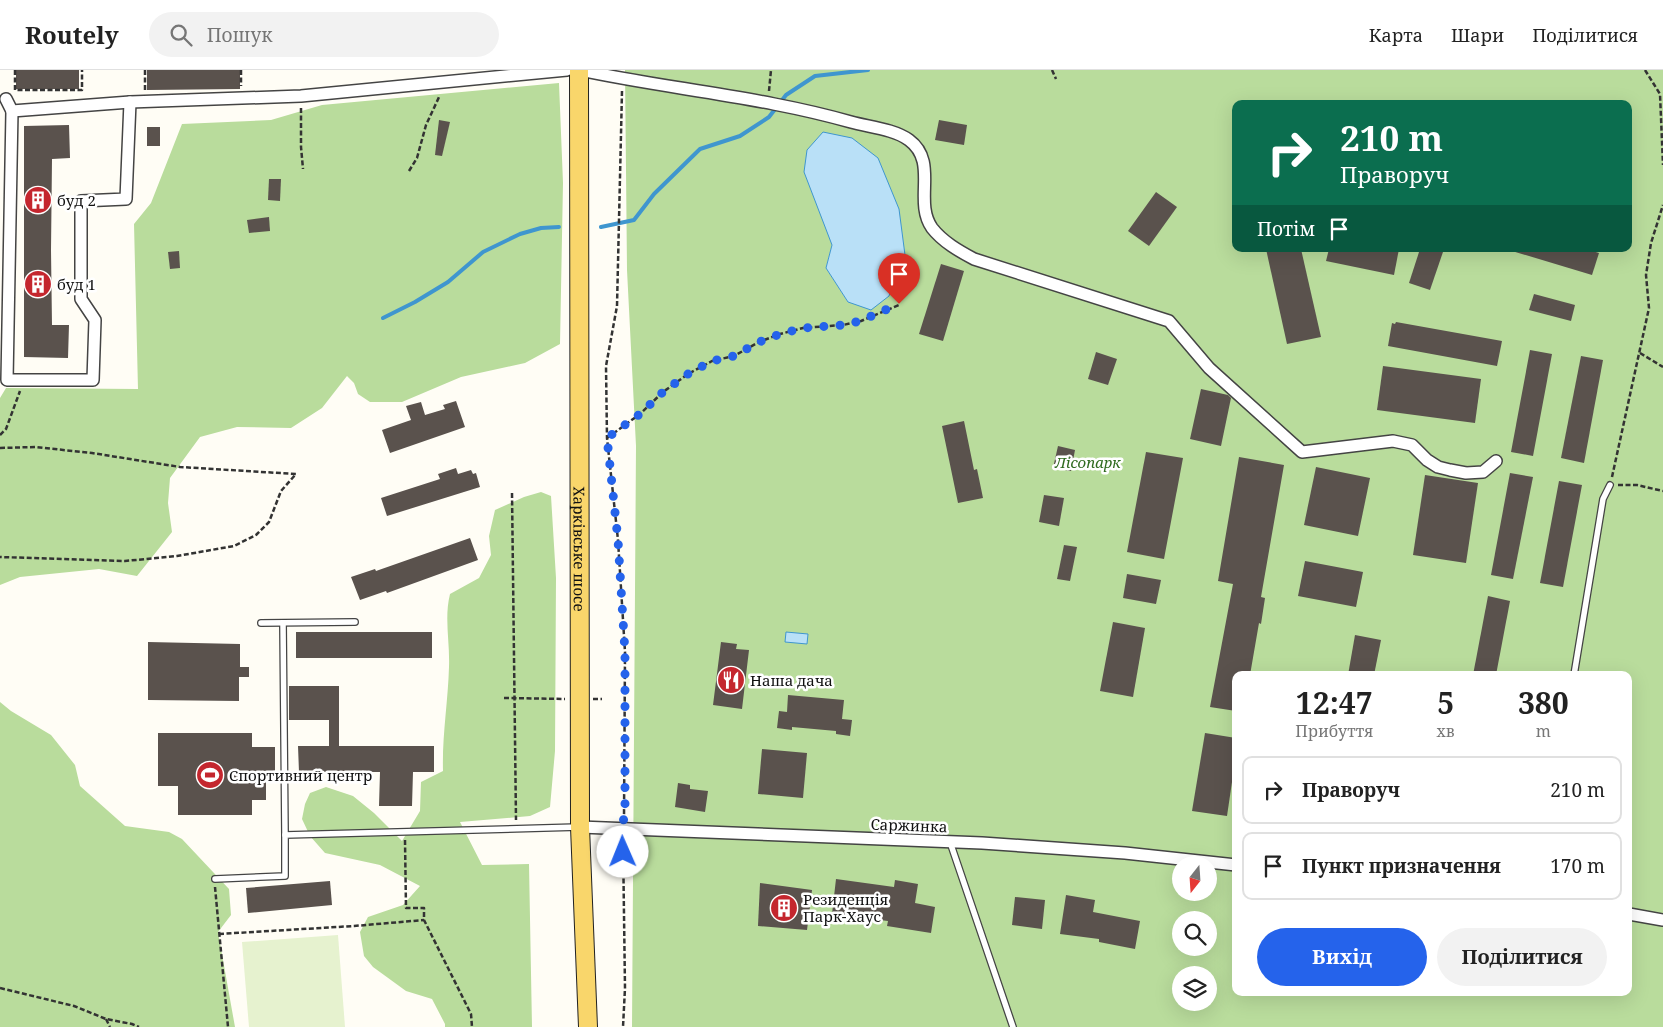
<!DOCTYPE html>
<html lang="uk">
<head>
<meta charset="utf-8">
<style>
  :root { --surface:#fff; --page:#f2f2f2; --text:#222; --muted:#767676; --line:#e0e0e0; --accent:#2563eb }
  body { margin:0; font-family:"Noto Serif",serif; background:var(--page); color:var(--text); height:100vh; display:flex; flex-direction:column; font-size:19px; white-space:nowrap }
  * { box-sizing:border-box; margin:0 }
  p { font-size:16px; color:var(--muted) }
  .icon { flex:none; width:28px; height:28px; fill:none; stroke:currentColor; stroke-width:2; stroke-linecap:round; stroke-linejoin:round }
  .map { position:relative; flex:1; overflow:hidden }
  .drawer { position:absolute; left:1232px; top:601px; width:400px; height:325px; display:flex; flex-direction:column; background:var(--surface); border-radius:10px; box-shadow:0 5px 20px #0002 }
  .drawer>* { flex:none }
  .top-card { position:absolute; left:1232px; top:30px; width:400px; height:152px; border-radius:10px; box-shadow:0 5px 20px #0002; background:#0b6e4f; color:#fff; overflow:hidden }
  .needle { width:32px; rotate:197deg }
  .controls { position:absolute; left:1172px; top:786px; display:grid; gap:10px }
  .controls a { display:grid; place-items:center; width:45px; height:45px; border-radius:50%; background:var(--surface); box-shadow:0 5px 20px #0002; font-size:25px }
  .pin { position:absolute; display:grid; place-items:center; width:42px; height:42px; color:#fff; margin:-51px -21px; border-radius:50% 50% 50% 0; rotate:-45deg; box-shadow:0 0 5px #0007 }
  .pin .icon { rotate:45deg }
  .me { position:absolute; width:55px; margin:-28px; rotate:359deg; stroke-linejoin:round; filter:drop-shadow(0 0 4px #0008) }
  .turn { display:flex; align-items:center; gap:18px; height:105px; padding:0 25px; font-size:22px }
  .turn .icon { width:65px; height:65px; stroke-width:2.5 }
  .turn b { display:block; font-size:35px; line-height:42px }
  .then { display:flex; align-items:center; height:48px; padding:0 25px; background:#0003; gap:10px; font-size:19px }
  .eta { display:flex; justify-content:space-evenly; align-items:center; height:85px; text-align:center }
  .eta b { font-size:30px; font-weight:700; line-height:35px }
  .button { display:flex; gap:10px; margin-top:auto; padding:10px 25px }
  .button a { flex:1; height:58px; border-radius:30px; background:var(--accent); color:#fff; font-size:20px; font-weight:700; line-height:58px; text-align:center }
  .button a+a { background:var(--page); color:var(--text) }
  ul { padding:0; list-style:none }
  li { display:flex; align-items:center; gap:15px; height:68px; margin:0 10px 8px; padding:0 15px; border:2px solid var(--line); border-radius:10px }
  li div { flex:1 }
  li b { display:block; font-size:19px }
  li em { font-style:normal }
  header { display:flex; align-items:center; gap:30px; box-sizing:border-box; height:70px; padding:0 25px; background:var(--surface); border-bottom:1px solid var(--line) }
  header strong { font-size:24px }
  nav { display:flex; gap:28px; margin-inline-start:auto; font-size:18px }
  .search { width:350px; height:45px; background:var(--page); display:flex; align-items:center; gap:12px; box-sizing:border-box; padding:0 18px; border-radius:28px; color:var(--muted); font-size:19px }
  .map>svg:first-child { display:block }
</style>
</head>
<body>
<header>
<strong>Routely</strong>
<div class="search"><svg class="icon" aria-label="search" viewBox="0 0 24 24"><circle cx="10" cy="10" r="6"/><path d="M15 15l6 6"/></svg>Пошук</div>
<nav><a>Карта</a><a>Шари</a><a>Поділитися</a></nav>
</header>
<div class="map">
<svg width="1663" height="957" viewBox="0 0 1663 957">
  <rect width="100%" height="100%" fill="#fffdf5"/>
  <g fill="#b9dc9c" fill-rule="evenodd">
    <path d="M625,0H1663V957H632L636,376L627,200ZM1236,34H1629V179H1236ZM832,175L848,232L826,198ZM1236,605H1629V922H1236ZM1181,795H1209V822H1181ZM1181,850H1209V878H1181ZM1181,905H1209V932H1181Z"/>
    <path d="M559,13L563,113L560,274L525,293L461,307L402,332H370L358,324L354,313L347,306L322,338L291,358L237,357L200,367L170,408L168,433L172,462L137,506L99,499L20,507L0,515V328L6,318L138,319L134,154L151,133L182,54L271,50L322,35Z"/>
    <path d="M541,422L551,426L556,508L555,681L550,737L530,746L460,752L482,795L529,794L532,957H445V954L432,929L406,921L373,897L364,886L360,862L368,847L403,835L420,816L380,795L325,783L310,766L302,749L305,734L310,723L326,717L353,726L374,743L402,771L420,741L421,712L443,701C442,666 448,632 449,597C450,572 444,548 450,524L479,508L491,485L489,466L495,440L524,427Z"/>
    <path d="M0,632L11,641L51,665L75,695L80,716L125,756L169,762L182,769L229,819L231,845L218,862L235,957H0Z"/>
  </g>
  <path fill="#e6f2cf" d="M338,865L345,957H249L242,872Z"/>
  <g fill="#b9e0f7" stroke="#3f96cf">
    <path d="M823,62L852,68L878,88L899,139L905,185L889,226L871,240L848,232L826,198L832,175L804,102L807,80Z"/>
    <path d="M786,562L808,564L807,574L785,572Z"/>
  </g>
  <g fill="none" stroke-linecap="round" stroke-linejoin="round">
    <g stroke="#3f96cf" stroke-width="4">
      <path d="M601,157L634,150L654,124L700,79L740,66L769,47L786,25L815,6L868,0"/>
      <path d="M383,248L415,232L448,212L483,182L520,164L541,158L559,157"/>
    </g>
  </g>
  <g fill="#5a524d">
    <rect x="16" y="0" width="63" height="19"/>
    <path d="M147,0H240V19L147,20Z"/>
    <path d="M439,50L450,52L442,86L435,85Z"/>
    <path d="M939,50L967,55L964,75L935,70Z"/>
    <path d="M69,55L70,88L52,89L51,180L52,255H69L68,288L24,287V56Z"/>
    <rect x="147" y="57" width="13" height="19"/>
    <path d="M269,109H281L280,131L268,130Z"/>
    <path d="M1156,122L1177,137L1149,176L1128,161Z"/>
    <path d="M269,147L270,161L249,163L247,150Z"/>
    <path d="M1266,179H1301L1321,267L1287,274Z"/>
    <path d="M1329,179H1399L1394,205L1326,191Z"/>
    <path d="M1420,179H1444L1430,220L1409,213Z"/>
    <path d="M1513,179H1586L1599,183L1592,205L1512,181Z"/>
    <path d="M179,181L180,198L170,199L168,182Z"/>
    <path d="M941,194L964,201L943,271L919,264Z"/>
    <path d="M1534,224L1575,235L1571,251L1529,240Z"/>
    <path d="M1396,252L1502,271L1497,296L1388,276L1392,253L1395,254Z"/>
    <path d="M1530,280L1552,284L1533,386L1511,382Z"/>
    <path d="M1096,282L1117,289L1108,315L1088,309Z"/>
    <path d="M1581,286L1603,290L1584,393L1561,388Z"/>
    <path d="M1383,296L1481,309L1475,353L1377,340Z"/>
    <path d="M1201,319L1228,325L1231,328L1221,376L1190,369Z"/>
    <path d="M456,331L465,357L390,383L382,360L411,350L406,336L421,332L425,345L445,339L443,335Z"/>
    <path d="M964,351L974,400L977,399L983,428L958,433L942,356Z"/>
    <path d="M1058,376L1075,380L1071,401L1053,398Z"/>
    <path d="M1146,382L1183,388L1164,489L1127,482Z"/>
    <path d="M1239,387L1284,395L1261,527L1265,528L1261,554L1259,553L1250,605H1236V641L1210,637L1233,514L1218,511Z"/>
    <path d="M1316,397L1370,408L1358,466L1304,455Z"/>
    <path d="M456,398L458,404L471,400L473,404L476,403L480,417L387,446L381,428L440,409L438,404Z"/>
    <path d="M1510,403L1533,407L1513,509L1491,505Z"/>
    <path d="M1425,405L1478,413L1466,493L1413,485Z"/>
    <path d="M1559,411L1582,415L1563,517L1540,513Z"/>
    <path d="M1044,425L1064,428L1059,456L1039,452Z"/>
    <path d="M470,468L478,490L387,523L386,521L360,530L351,507L375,499L376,501Z"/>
    <path d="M1064,475L1077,477L1070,511L1057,509Z"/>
    <path d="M1305,491L1363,502L1356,537L1298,526Z"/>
    <path d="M1127,504L1161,510L1156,534L1123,528Z"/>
    <path d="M1488,526L1510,531L1496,605H1473Z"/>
    <path d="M1113,552L1145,558L1133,627L1100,621Z"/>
    <rect x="296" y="562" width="136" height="26"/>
    <path d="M1355,565L1381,570L1374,605H1348Z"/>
    <path d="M148,572L240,574V597H249V607H239V631L148,630Z"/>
    <path d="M721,572L737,574L736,579L749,580L742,639L713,635Z"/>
    <path d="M289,616H339V676H434V702H413L412,736H379L380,702H299L298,676H329V650H289Z"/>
    <path d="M788,625L844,630L842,649L852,650L850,666L836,664V661L792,657V660L777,658L779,641L787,642Z"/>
    <path d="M158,663H252V677H275V701H266V730H252V745H178V716H158Z"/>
    <path d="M1205,663L1236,668V685L1227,746L1192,741Z"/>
    <path d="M762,679L807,683L803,728L758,724Z"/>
    <path d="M678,713L690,715V719L708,721L705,742L675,737Z"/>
    <path d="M836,809L894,817L895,810L918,814L915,833L935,837L931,863L887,856L888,851L832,844Z"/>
    <path d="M330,811L332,835L248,843L246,818Z"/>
    <path d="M760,813L812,820L807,860L758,856Z"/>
    <path d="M1066,825L1095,830L1093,842L1140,851L1135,879L1099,872V869L1060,864Z"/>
    <path d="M1015,827L1045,830L1042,859L1012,855Z"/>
  </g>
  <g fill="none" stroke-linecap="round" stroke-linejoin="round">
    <g stroke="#444" stroke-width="8">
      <g id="service">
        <path d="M261,553L355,552"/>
        <path d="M283,553L285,765"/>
        <path d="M1574,605L1603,429L1610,415"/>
        <path d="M950,772L1013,957"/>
        <path d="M215,809L285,806V765L579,757"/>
      </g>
    </g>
    <g stroke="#444" stroke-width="14">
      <g id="minor">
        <path d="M580,0C644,14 709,21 774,34C800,39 826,45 851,52C869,57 894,59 909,70C939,92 913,131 932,158C943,172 959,181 974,189L1169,251L1209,298L1302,382L1393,371L1412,375L1427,390L1438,397L1450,400L1466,403L1483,402L1496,391"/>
        <path d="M6,29L12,41L130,32L301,26L567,0"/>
        <path d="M12,41L7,310H93L95,250L81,229V131L126,129L130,32"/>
        <path d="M580,757L982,773L1125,783L1236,795"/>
        <path d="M1629,844L1663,850"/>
      </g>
    </g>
    <g stroke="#222" stroke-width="20">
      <g id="primary">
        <path id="s1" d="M579,0L580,757L588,957"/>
      </g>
    </g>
    <g stroke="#333" stroke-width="2.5" stroke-dasharray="5 2.5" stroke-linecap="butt">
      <path d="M15,0V20H82V0"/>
      <path d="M145,0V20"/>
      <path d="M241,0V16"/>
      <path d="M1052,0L1056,9"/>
      <path d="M1645,0L1660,24L1663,95"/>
      <path d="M622,21L617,236L606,296L607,368L618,470L625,582L624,748"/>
      <path d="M769,21L771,0"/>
      <path d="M301,38V77L303,99"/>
      <path d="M409,101L417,88L426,55L440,25"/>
      <path d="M1640,283L1663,297"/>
      <path d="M0,365L6,359L20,321"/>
      <path d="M607,368L640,344L663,322L688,304L712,291L734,286L759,272L780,264L803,258L843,255L861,251L899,235"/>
      <path d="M0,378L35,377L92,383L180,397L296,404L281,421L269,452L256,465L234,476L177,486L125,491L0,487"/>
      <path d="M1612,407L1649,238L1646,205L1651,173L1663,135"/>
      <path d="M1618,415H1637L1663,421"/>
      <path d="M512,423L516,750"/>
      <path d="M504,628L565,629"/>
      <path d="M593,629H602"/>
      <path d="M405,770L406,838H424V850L471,944L472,957"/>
      <path d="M623,771L625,918L623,957"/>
      <path d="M215,817L228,957"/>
      <path d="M219,864L354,856L424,850"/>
      <path d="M0,918L74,936L106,949L132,954L139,957"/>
      <path d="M106,949L110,957"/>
    </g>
    <use href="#service" stroke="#fff" stroke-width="5.5"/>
    <use href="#minor" stroke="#fff" stroke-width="11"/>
    <use href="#primary" stroke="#f9d66b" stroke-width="18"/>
  </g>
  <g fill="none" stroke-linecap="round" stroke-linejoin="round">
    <path stroke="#2563eb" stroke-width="9" stroke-dasharray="0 16.2" d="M623,782L622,759L625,741V582L618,470L607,368L640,344L663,322L688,304L712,291L734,286L759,272L780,264L803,258L843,255L860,251L899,234"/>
  </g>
  <defs>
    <g id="building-disc" transform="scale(1.4375)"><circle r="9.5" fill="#c4262e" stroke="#fff"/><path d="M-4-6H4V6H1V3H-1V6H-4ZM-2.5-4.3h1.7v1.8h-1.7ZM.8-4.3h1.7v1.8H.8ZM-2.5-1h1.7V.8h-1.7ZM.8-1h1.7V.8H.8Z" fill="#fff"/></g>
    <g id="restaurant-disc" transform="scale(1.4375)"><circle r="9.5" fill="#c4262e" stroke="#fff"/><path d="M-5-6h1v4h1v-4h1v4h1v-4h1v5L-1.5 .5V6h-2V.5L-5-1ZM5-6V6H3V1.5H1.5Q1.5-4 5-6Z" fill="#fff"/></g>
    <g id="stadium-disc" transform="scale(1.4375)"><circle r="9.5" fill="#c4262e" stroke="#fff"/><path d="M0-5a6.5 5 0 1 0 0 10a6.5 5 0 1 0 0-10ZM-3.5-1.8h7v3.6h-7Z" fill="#fff"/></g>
  </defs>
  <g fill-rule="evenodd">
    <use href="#building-disc" x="38" y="130"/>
    <use href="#building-disc" x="38" y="214"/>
    <use href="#restaurant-disc" x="731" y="610"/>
    <use href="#stadium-disc" x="210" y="705"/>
    <use href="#building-disc" x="784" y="838"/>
  </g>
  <g text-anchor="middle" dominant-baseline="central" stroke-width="5" stroke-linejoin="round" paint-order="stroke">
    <g font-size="15" fill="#111" stroke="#fff" text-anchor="start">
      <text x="57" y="130">буд 2</text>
      <text x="57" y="214">буд 1</text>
      <text x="750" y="610">Наша дача</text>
      <text x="229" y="705">Спортивний центр</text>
      <text x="803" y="829">Резиденція<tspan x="803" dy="17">Парк-Хаус</tspan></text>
    </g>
    <g font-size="15" font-style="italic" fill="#2f6b1f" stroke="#fff">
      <text x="1088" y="392">Лісопарк</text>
    </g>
    <g font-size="15" fill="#111" stroke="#fff">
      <text stroke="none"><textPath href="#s1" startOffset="479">Харківське шосе</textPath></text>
      <text transform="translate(909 755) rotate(2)">Саржинка</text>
    </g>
  </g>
</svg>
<div class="controls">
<a><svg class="needle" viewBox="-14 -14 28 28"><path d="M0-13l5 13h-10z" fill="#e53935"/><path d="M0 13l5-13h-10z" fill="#767676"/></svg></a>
<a><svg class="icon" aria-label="search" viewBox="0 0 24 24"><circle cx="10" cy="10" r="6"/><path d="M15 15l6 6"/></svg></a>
<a><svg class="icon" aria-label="layers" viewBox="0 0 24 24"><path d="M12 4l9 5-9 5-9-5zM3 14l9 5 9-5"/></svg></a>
</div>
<div class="pin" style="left:899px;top:234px;background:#d93025"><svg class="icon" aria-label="arrive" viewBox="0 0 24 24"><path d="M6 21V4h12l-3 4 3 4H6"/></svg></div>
<svg class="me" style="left:623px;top:782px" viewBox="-20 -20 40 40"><circle r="19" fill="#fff"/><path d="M0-13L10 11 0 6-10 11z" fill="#2563eb"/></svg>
<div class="top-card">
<div class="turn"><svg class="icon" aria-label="right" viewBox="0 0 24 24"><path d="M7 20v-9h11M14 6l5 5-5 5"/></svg><div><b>210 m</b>Праворуч</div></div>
<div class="then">Потім<svg class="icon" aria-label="arrive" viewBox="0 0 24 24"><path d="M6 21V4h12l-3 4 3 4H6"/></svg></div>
</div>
<section class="drawer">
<div class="eta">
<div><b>12:47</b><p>Прибуття</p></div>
<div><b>5</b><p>хв</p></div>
<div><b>380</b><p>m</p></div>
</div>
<ul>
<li><svg class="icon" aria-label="right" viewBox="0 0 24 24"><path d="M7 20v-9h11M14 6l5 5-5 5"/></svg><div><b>Праворуч</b></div><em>210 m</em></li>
<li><svg class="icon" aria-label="arrive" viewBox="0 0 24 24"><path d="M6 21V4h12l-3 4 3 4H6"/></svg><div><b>Пункт призначення</b></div><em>170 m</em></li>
</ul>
<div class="button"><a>Вихід</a><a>Поділитися</a></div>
</section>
</div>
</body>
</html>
